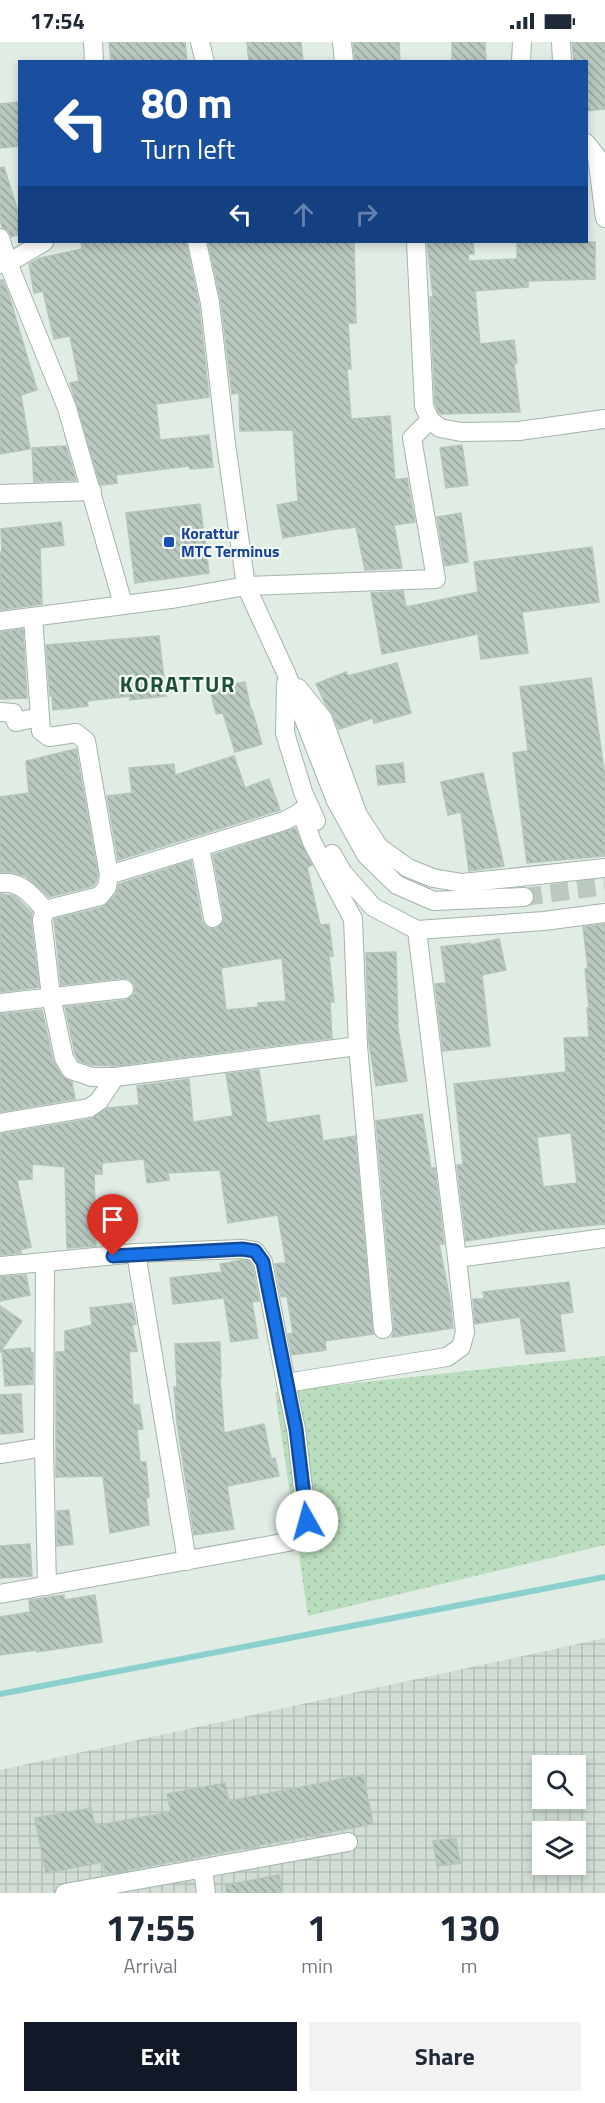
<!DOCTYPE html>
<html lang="en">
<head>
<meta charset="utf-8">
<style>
  :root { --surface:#fff; --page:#f2f2f3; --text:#1f2937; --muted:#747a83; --accent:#111827 }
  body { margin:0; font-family:"Titillium Web",sans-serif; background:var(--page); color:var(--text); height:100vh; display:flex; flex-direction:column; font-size:22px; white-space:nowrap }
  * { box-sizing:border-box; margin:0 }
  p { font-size:20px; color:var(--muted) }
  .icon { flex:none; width:33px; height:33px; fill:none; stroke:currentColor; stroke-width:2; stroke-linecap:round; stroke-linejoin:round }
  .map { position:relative; height:1851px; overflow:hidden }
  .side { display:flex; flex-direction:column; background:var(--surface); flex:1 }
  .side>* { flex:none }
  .hud { position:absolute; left:18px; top:18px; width:570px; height:183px; border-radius:0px; box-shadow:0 3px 9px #0003; background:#1a4fa0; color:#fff; overflow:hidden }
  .buttons { position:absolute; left:532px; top:1713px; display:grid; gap:12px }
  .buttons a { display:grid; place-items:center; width:54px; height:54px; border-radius:0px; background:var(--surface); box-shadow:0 3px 9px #0003; font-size:30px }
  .pin { position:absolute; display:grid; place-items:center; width:51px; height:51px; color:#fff; margin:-62px -26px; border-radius:50% 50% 50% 0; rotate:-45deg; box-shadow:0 0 6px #0007 }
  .pin .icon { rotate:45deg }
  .me { position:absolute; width:66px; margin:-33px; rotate:353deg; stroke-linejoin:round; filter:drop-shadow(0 0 4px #0008) }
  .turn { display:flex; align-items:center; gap:21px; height:126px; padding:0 24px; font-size:27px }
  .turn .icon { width:78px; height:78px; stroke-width:2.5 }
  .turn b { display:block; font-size:42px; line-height:51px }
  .lanes { display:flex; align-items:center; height:57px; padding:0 24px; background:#0003; justify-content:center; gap:30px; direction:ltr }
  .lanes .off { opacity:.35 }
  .eta { display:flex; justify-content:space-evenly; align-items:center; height:102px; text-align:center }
  .eta b { font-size:36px; font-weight:700; line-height:42px }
  .primary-button { display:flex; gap:12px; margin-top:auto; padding:12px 24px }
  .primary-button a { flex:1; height:69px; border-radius:0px; background:var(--accent); color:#fff; font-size:24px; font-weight:700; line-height:69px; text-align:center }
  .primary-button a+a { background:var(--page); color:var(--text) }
  .status { display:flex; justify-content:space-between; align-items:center; height:42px; padding:0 30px; background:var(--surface); direction:ltr }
  .status svg { height:16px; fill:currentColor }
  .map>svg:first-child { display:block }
</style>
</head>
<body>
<div class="status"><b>17:54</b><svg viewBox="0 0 49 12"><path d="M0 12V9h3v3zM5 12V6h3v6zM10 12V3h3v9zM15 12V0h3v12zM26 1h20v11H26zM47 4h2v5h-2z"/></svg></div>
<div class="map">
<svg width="605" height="1851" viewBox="0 0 605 1851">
  <defs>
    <pattern id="industrial-grid" width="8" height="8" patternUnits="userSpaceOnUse" patternTransform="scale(1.5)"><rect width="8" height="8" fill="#d0dcd4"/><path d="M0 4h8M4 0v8" fill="none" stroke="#b2beb6"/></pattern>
    <pattern id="park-dots" width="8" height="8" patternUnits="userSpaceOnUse" patternTransform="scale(1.5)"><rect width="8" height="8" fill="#baddbd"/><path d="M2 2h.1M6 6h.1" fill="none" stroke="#a0bfa3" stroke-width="1.8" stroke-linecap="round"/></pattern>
    <pattern id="building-back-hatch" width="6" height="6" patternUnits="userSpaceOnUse" patternTransform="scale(1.5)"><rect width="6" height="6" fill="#bac9c0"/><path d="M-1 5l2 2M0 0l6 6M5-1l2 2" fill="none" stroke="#97a49c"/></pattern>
  </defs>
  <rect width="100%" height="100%" fill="#e1ece5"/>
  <path fill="url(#industrial-grid)" fill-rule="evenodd" d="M605,1596V1851H0V1728ZM543,1724H576V1756H543ZM543,1790H576V1822H543Z"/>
  <path fill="url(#park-dots)" d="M605,1314V1503L308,1574L275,1350Z"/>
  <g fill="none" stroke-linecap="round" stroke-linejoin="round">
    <path stroke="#8ad1ce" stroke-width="6" d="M0,1652L605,1535"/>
  </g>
  <g fill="url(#building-back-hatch)" stroke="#b4c5bb" stroke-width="1.5" fill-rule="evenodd">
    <path d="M109,0H185L187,20H111Z"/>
    <path d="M247,0H301L303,20H249Z"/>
    <path d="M353,0H399L400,20H355Z"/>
    <path d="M452,0H485L486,20H452Z"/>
    <path d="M572,0H605V67L586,69V20H574Z"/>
    <path d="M18,60L20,104L0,106V62Z"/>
    <path d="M4,125L20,176V192L11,195L8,188L2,185L0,178V126Z"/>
    <path d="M81,200H186L199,263L209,355L156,362L160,398L209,393L213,425L190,427L189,424L116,433L117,441L102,443L100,442L70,341L79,339L70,294L54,297L43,249L34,251L29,222L40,216L82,207Z"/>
    <path d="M208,200H354L356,281H348L351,327H347L351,377L390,374L395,438L407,436L415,480L394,483L402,526L365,528L356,485L342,487V486L283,496L277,463L298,459L293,388L240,389L239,351L232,352L221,260Z"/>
    <path d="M427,200H473L474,212H468L469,219L517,217V200H595V237L528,239V245L475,249L480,302L514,298L517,321L514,322L520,370L441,372L439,371L435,361L430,255H433Z"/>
    <path d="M0,238H3L9,253L37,348L21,353L30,407L0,412Z"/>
    <path d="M462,403L468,443L446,446L440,406Z"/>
    <path d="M66,404L76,438L34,440L32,406Z"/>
    <path d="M200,462L209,531L135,541L126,471Z"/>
    <path d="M461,471L468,520L445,524L437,475Z"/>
    <path d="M61,480L64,503L40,506L42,562L0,568V510H2L1,487Z"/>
    <path d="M592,505L599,560L522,570L528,611L481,617L478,592L382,612L371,551L403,549L406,565L478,550L474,520Z"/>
    <path d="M23,587L27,656L0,657V590Z"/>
    <path d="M159,594L166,654L130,658V654L87,659L88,664L53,668L52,654H50L46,603Z"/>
    <path d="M397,621L411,671L374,681L373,676L339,687L333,673L325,661L316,642L346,630L348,634Z"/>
    <path d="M591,636L605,735V814L527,821L513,711L528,709L520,645Z"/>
    <path d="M245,640L251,669L252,668L262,702L235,710L223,671L216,672L210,647Z"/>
    <path d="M76,707L98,833L96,840L93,844L49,855L25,834L10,830H0V755L29,751L26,719Z"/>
    <path d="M234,714L245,746L269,737L280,768L118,818L107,754L132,751L129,726L174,722L175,733Z"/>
    <path d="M403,721L405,740L378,743L376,724Z"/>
    <path d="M483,731L504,824L469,829L461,770L448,773L441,740Z"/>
    <path d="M295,786L312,823L307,825L320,883L329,882L333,914H329L334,960H330L332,996L116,1024L91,1023L79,1019L75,1012L65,965L126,958L134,952L135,945L129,937L123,936L61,943L54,877L103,865L116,852L119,842L191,819L202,879L209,886L216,887L223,880L224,875L213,813ZM282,916L286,959L258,961V965L226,968L221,926Z"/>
    <path d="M0,852L15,854L32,871L31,879L39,945L0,950Z"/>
    <path d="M605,882V1182L525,1190L466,1199L457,1123H463L454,1042L566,1030L564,996L589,995L587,966H589L585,927L588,926L583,885ZM571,1091L577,1141L543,1145L537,1095Z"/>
    <path d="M499,897L506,928L482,933L490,1004L443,1009L435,942L446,941L441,905L470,901V903Z"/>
    <path d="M396,910L398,987L407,1039L376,1044L369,1002L366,911Z"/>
    <path d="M42,968L53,1019L62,1034L72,1040L75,1057L0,1070V972Z"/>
    <path d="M259,1028L267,1081L319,1073L323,1099L355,1094L373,1292L325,1299L326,1308L292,1313L288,1292L293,1291L287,1254L281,1255L275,1222L286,1221L278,1173L228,1181L220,1128L168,1131L169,1138L147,1141L144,1117L102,1121V1132H94L96,1204L67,1206L65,1125L32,1122V1137L17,1138L31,1205L20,1208L21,1211L0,1213V1092L91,1077L108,1066L139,1063L137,1044L189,1037L193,1080L233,1074L226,1032Z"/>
    <path d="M422,1072L431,1126H435L444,1202H439L450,1257L453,1286L392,1295L394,1286L376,1079Z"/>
    <path d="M242,1218L249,1219L253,1226L259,1259L252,1260L258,1296L231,1300L224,1256L173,1262L170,1236L222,1230L220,1222Z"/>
    <path d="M26,1233L30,1253L0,1259V1235Z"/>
    <path d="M569,1240L573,1270L560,1272L565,1309L526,1312L520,1275L475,1282L473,1257H484L483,1250Z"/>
    <path d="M132,1261L136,1282L132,1283L137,1309L129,1310L133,1363H139L143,1387L137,1388L140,1420H146L149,1455L146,1456L149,1483L110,1491L103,1434L56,1435V1310H65V1289L92,1283L90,1266Z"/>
    <path d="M0,1264L22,1279L0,1310Z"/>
    <path d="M220,1300L221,1335H220L224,1391L264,1382L271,1417L275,1416L279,1434L227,1444L234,1487L194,1493L177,1381L174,1345H177L175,1302Z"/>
    <path d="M30,1306L31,1311H33V1342L5,1344L2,1308Z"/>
    <path d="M21,1352L23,1390L0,1392V1353Z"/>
    <path d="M69,1468L73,1502L57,1504V1469Z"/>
    <path d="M30,1502L32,1534L0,1536V1504Z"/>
    <path d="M64,1553V1558L95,1553L102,1600L37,1610L36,1608L0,1613V1575L30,1570L29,1558Z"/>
    <path d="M363,1733L373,1782L106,1832L103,1820L46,1831L35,1776L91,1766L95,1784L171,1770L167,1752L225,1741L229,1759Z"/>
    <path d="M456,1796L460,1821L437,1824L433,1799Z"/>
    <path d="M279,1833L282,1851H226V1843Z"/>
  </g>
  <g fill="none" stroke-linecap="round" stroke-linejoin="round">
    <path stroke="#bbc9c1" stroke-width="18" stroke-dasharray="18 9" stroke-linecap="butt" d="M524,855L605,844"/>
    <g stroke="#a4b4ab" stroke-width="20">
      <g id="minor">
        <path d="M93,0L94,20"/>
        <path d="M200,0L205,20"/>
        <path d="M342,0L344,20"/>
        <path d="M561,0L562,20"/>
        <path d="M521,20L522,0"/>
        <path d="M586,101L597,115L605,176"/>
        <path d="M0,196L8,221L67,366L123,562"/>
        <path d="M197,200L210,261L226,402L246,544L286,631L336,759L366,813L397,843L434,859L524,855"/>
        <path d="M416,200L424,364L430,378L440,386L461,390L519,389L605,377"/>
        <path d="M0,222L8,221L44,200"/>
        <path d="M0,452L92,449"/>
        <path d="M33,575L41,689L49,695L76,691L86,699L109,833L107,845L100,854L45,868L42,878L51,954L64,1016L71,1028L92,1035H115"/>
        <path d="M0,579L178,556L246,544L436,537L412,396L430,378"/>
        <path d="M286,641L285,691L303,750L316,779"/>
        <path d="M298,646L323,677L358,773L379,805L408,826L433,836L462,841L605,826"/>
        <path d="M0,670L13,671L16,680L39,675"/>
        <path d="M301,769L312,800L353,877L358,1004L383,1287"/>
        <path d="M200,805L213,876"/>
        <path d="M332,812L343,831L373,865L417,888L544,879L605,871"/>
        <path d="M109,833L284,779L309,766"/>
        <path d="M0,841C21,838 32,854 45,868"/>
        <path d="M0,961L124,947"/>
        <path d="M0,1081L89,1066L99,1059L115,1035L358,1004"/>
        <path d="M457,1216L605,1196"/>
        <path d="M0,1224L45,1220"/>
        <path d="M0,1412L44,1405"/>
        <path d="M187,1519L136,1211L242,1207L255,1209L263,1220L286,1341"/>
        <path d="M47,1544L44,1405L45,1220L136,1211"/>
        <path d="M0,1552L288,1500L295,1497L307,1479L296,1387L286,1341L447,1315L461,1305L465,1290L457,1216L417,888"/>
        <path d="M203,1827L206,1851"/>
        <path d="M65,1851L348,1800"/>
      </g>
    </g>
    <use href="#minor" stroke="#fff" stroke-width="18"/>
  </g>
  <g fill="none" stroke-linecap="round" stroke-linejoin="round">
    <g stroke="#114b97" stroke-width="15">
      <path id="route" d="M113,1214L242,1207L255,1209L263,1220L296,1387L307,1479"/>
    </g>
    <use href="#route" stroke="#1a73e8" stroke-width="10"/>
  </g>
  <rect fill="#1a4fb4" stroke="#f2f8f4" stroke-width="2" x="163" y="494" width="12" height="12" rx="3"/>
  <g text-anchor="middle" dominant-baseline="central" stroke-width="4.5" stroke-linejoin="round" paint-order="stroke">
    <g font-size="16" font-weight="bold" fill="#164399" stroke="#f2f8f4" text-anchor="start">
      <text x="181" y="491">Korattur<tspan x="181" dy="18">MTC Terminus</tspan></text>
    </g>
    <g font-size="22" font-weight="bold" letter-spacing="1.5" fill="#1e4e39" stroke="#f2f8f4">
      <text x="178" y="642">KORATTUR</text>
    </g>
  </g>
</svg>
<div class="buttons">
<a><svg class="icon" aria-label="search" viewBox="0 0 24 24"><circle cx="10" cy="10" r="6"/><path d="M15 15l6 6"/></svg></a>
<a><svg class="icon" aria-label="layers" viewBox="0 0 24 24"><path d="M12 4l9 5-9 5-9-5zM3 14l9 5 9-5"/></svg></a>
</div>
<div class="pin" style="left:113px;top:1214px;background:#d93025"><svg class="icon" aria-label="arrive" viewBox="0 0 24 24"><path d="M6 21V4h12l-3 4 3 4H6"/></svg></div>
<svg class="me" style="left:307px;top:1479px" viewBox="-20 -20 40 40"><circle r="19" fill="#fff"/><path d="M0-13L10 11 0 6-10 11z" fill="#1a73e8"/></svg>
<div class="hud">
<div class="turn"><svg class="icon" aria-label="left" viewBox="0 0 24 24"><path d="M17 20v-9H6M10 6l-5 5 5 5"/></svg><div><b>80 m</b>Turn left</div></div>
<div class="lanes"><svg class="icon" aria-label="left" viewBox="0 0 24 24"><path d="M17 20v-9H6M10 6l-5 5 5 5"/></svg><svg class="icon off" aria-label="ahead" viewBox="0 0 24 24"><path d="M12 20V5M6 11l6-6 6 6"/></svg><svg class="icon off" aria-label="right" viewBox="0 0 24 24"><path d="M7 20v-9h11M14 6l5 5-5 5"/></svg></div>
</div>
</div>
<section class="side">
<div class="eta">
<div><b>17:55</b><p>Arrival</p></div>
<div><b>1</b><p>min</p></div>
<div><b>130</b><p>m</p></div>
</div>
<div class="primary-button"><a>Exit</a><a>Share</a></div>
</section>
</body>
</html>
